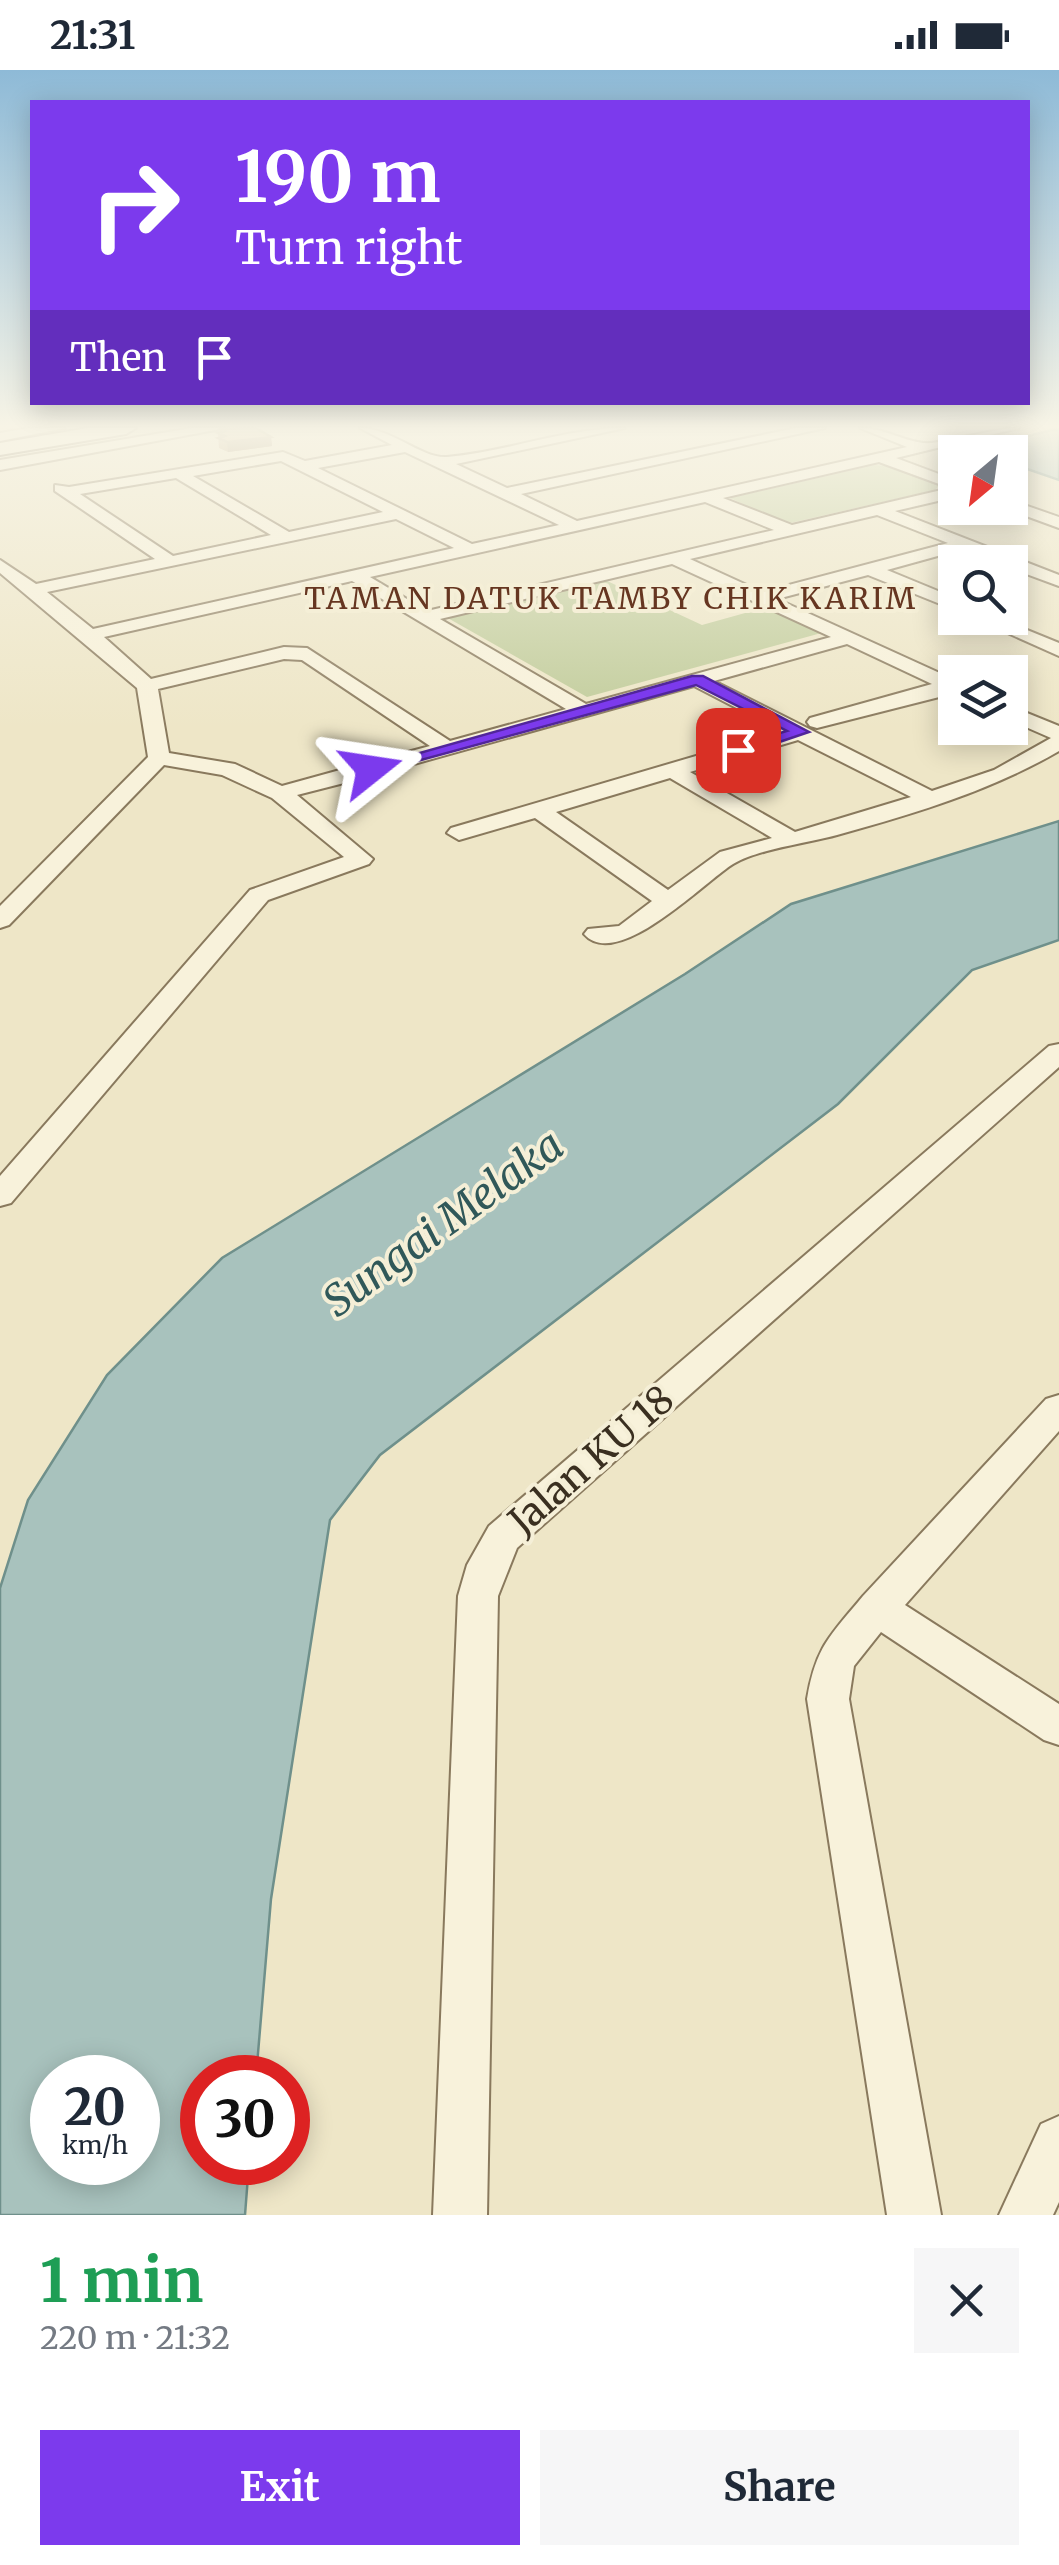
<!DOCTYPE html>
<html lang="en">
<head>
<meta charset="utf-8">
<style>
  :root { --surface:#fff; --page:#f6f6f7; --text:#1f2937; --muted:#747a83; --accent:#7c3aed }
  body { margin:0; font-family:Merriweather,serif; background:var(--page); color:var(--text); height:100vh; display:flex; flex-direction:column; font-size:38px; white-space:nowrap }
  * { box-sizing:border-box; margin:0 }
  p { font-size:32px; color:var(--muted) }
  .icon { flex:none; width:55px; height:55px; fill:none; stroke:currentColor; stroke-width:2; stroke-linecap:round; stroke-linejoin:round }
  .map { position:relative; height:2145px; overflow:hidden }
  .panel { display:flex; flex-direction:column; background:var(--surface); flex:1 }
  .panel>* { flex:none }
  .banner { position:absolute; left:30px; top:30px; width:1000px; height:305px; border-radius:0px; box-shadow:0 5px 25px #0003; background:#7c3aed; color:#fff; overflow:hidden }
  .needle { width:65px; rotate:209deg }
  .fabs { position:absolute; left:938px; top:365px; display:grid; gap:20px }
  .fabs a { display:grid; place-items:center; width:90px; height:90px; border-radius:0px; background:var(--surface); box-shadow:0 5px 25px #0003; font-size:50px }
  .speed { position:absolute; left:30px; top:1985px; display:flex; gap:20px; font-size:50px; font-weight:700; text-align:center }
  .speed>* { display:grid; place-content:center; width:130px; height:130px; border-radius:50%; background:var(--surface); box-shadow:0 5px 25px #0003; line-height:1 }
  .speed small { font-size:25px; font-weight:400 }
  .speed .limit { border:15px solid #d22; background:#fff; color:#111 }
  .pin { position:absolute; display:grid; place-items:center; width:85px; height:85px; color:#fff; margin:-42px; border-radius:20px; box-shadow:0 5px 15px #0006 }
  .me { position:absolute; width:110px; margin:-55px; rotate:75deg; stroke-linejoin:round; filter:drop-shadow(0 0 8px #0008) }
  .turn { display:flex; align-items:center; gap:35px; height:210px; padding:0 40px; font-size:45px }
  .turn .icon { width:130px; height:130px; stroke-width:2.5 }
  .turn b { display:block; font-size:70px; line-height:85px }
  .then { display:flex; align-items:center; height:95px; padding:0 40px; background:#0003; gap:20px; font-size:38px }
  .round { display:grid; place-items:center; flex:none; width:105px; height:105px; border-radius:0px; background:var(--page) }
  .summary { display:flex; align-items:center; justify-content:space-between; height:170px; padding:0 40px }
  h1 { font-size:60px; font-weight:700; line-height:75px; color:#1e9e55 }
  .action { display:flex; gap:20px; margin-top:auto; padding:20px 40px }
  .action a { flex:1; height:115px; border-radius:0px; background:var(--accent); color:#fff; font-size:40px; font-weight:700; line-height:115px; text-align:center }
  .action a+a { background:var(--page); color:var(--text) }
  .status { display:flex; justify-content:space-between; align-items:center; height:70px; padding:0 50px; background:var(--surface); direction:ltr }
  .status svg { height:28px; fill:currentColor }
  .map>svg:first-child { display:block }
</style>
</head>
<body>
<div class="status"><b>21:31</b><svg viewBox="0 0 49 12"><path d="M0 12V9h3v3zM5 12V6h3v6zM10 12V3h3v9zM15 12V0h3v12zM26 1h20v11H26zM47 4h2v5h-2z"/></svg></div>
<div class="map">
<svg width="1059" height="2145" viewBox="0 0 1059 2145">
  <rect width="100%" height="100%" fill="#eee6c7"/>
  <g fill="#c1cc9b">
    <path d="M875,395L891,396L941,414L935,420L786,454L730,428Z"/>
    <path d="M605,510L702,555L770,536L825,562L587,627L446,547Z"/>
  </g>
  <g fill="#a8c2bd" stroke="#6f908b" stroke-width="2.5" fill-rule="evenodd">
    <path d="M1052,360H1059V410L1010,393V382L971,380Z"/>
    <path d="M1059,751V870L972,900L838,1034L380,1385L330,1450L271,1829L256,2007L202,2008V2092L249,2093L245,2145H0V1518L28,1430L107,1305L222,1188L685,904L791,834ZM52,2008H138V2092H52Z"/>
  </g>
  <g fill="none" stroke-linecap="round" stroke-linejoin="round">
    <g stroke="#89795d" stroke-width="4">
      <g id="street">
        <path d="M29,358H65L0,371V363Z"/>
        <path d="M192,358H226L0,400V390Z"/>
        <path d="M360,358C392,358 422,389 447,387C507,382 564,358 625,358L456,394L507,418L796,358H825L521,424L577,451L907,377L860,358C884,358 901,370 923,373C943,375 990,358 1019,358L896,388L955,410V427L895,441L1059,505V516L1010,498V492H997L963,479L887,500L955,528V540L868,505L777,529L955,610V623L817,658L810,656L807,652L810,648L932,614L847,574L714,611L932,721L994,700L1051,668L1010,650V636L1059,656V681C990,721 913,744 837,765C808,773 758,779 733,794C704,812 617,902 584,864L588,859L619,856L652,831L535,748L459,770L447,763L451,758L781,661L694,616L371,706L360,699L363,694L430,676L302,590L284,589L158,619L169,683L235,694L282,716L340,700L348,702L351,707L348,712L297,725L373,789L369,794L268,830L11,1133L0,1136V1106L250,820L344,787L272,728L222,705L164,695L9,855L0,858V836L148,687L137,618L0,503V490L36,514L155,489L55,421V415L69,417L283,382L305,391L392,375ZM405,382L559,455L472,474L318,398ZM281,391L383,442L289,462L193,406ZM879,392L950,418L792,455L723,428ZM176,408L271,465L173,486L80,424ZM705,432L774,460L427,541L370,507ZM877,445L948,473L762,522L690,489ZM396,449L454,478L93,559L47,522ZM672,494L831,567L586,634L440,549ZM352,511L566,639L450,671L307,578L284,577L151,609L104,567ZM798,670L911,727L795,762L690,702ZM670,708L772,768L720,782L668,820L556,742Z"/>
        <path d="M1010,430L1059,447V458L1004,438H1010Z"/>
        <path d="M974,548H998L1059,573V586Z"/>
        <path d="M1059,974V997L517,1478L498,1526L487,2145H433L458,1526L467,1495L489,1456L1049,976Z"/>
        <path d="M1059,1325V1361L905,1535L1059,1634V1675L1044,1670L881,1562L854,1596L849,1629L941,2145H887L807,1629C816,1576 830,1566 863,1526L1046,1329Z"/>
        <path d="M1059,2046V2132L1053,2145H999L1041,2054Z"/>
      </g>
    </g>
    <g stroke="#6b5a40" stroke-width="4">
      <path id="secondary" d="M88,358H136L126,364L0,385V373Z"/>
    </g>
    <use href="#street" fill="#f8f2db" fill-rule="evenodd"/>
    <use href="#secondary" fill="#f8f2db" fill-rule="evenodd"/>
  </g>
  <path fill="#af8f6c" d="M219,359L271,367L272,376L228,382L219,378L218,363L220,362Z"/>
  <path fill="#8e7458" d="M271,367L272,376L228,382L227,372Z"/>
  <path fill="#cba67e" stroke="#8e7458" stroke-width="2.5" d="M256,358L271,367L227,372L218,368L225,366L218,363L225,361L219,359Z"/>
  <linearGradient id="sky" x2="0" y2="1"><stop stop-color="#8ebad7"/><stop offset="0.54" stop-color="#f7f4e6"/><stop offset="1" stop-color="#f7f4e6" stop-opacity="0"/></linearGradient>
  <rect width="1059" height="659" fill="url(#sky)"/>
  <path fill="#7c3aed" stroke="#51269a" stroke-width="2.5" d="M692,606H703L809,662L744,684H732V677L787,661L696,615L377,702L363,699Z"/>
  <g text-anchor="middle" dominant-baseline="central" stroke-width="8" stroke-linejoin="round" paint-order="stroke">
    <g font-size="30" letter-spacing="2.5" fill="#663621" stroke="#f5efd7">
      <text x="611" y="528">TAMAN DATUK TAMBY CHIK KARIM</text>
    </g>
    <g font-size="38" fill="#3a2f20" stroke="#f5efd7">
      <text transform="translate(591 1390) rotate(-41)">Jalan KU 18</text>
    </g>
    <g font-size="42" font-style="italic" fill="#305859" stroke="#f5efd7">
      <text transform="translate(443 1153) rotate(-36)">Sungai Melaka</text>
    </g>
  </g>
</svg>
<div class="fabs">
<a><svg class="needle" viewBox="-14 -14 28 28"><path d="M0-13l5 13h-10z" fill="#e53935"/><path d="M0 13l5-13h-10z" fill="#747a83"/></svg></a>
<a><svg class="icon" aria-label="search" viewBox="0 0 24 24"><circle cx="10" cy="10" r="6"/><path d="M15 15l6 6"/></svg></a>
<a><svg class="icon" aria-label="layers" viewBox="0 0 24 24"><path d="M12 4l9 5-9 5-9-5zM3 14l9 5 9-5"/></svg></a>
</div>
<div class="speed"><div>20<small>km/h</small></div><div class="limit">30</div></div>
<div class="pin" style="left:738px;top:680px;background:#d93025"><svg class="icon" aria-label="arrive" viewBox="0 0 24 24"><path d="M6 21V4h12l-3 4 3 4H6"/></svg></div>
<svg class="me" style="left:371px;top:699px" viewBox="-20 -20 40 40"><path d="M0-17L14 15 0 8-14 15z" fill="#7c3aed" stroke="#fff" stroke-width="4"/></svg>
<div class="banner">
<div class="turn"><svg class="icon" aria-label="right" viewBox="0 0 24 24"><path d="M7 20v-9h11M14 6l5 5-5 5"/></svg><div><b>190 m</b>Turn right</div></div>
<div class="then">Then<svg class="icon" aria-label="arrive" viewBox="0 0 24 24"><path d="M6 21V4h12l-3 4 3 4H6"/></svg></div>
</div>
</div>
<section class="panel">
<div class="summary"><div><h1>1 min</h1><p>220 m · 21:32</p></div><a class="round"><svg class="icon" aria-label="close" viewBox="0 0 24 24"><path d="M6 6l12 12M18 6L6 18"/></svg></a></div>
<div class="action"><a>Exit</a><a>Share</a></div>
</section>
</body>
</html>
